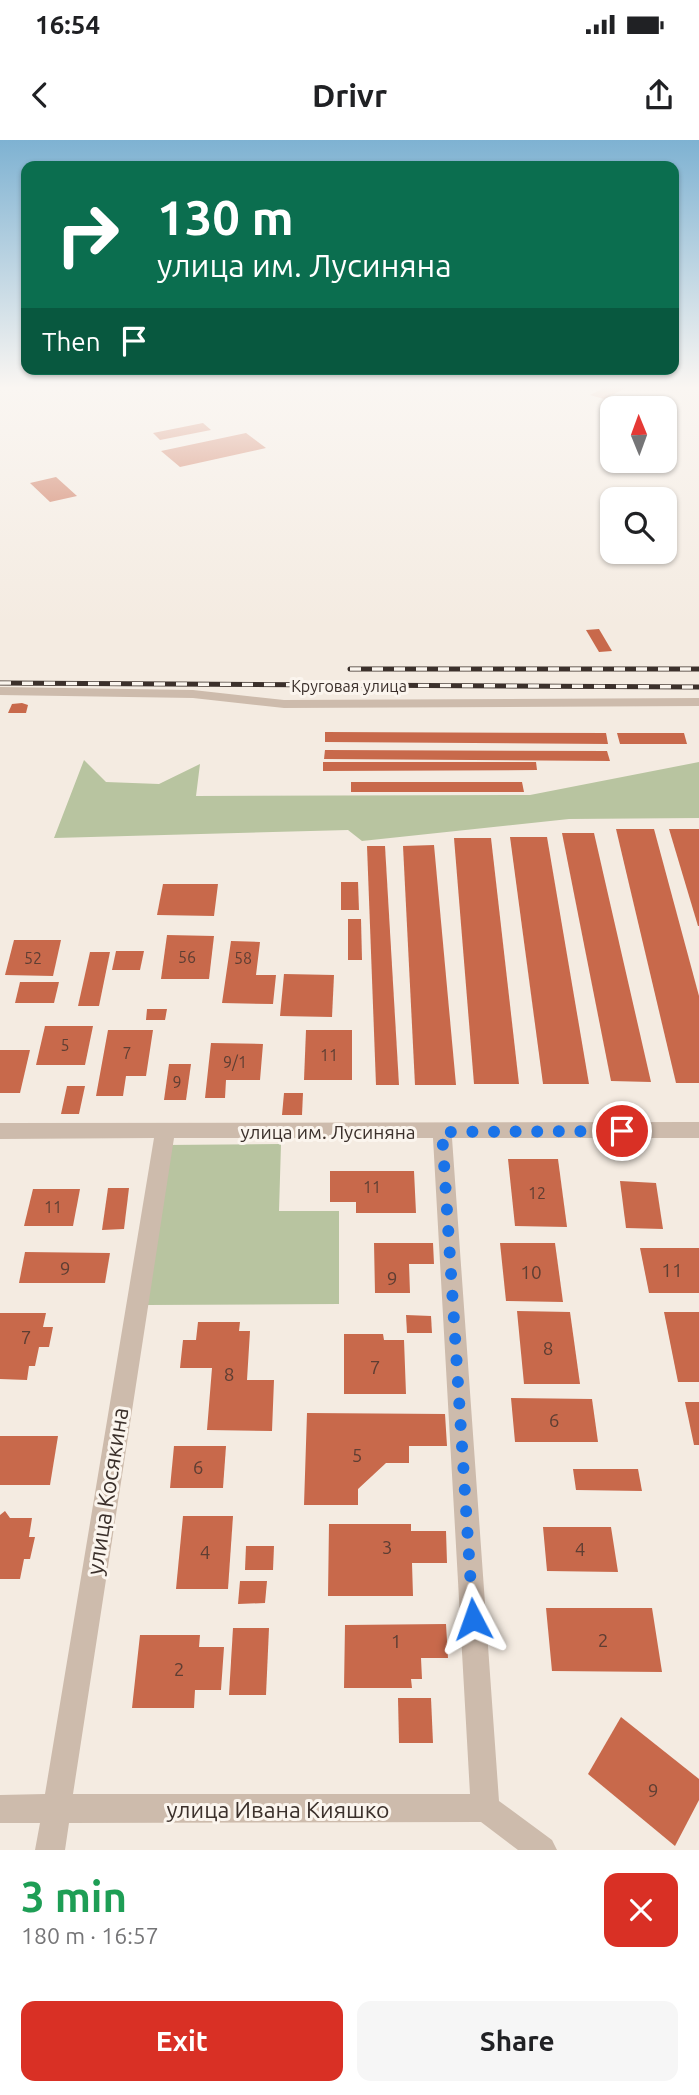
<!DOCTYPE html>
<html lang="en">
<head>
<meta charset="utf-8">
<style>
  :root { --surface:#fff; --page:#f6f6f6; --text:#202124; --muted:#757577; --accent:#d93025 }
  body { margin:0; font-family:Ubuntu,sans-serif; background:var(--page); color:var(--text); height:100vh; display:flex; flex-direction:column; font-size:26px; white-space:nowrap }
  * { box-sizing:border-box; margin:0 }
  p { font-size:23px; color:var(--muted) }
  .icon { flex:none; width:38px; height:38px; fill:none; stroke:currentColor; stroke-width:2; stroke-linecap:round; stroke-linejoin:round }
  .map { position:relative; height:1710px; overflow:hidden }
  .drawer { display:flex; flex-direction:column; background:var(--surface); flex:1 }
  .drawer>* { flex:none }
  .guide { position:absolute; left:21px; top:21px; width:658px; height:214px; border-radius:14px; box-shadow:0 2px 5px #0004; background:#0b6e4f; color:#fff; overflow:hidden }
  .needle { width:46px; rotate:359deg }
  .controls { position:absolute; left:600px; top:256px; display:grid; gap:14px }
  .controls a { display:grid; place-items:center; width:77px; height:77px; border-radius:14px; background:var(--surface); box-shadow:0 2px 5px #0004; font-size:35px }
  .pin { position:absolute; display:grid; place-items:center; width:60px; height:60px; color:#fff; margin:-30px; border:4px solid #fff; border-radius:50%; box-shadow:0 2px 7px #0007 }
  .me { position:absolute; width:77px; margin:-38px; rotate:356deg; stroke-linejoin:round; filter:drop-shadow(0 0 5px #0008) }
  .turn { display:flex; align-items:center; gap:24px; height:147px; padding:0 21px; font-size:32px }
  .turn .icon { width:91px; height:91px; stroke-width:2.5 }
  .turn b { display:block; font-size:49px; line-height:60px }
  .then { display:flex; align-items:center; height:66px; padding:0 21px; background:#0003; gap:14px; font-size:26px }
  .round { display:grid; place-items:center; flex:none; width:74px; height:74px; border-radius:14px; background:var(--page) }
  .headline { display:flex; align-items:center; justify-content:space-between; height:119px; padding:0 21px }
  h1 { font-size:42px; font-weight:700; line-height:52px; color:#1e9e55 }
  .action { display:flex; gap:14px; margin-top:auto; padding:14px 21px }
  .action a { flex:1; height:80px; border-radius:14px; background:var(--accent); color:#fff; font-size:28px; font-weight:700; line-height:80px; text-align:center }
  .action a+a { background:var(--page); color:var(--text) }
  .status { display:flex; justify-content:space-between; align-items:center; height:49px; padding:0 35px; background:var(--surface); direction:ltr }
  .status svg { height:19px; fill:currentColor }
  header { display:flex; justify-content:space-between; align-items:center; height:91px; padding:0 21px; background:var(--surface); font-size:32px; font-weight:700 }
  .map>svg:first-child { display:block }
</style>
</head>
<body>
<div class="status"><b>16:54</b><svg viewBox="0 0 49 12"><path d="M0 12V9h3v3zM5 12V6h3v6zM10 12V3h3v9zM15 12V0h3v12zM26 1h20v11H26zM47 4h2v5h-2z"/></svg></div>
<header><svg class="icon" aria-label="back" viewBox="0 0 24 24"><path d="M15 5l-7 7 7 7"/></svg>Drivr<svg class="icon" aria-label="share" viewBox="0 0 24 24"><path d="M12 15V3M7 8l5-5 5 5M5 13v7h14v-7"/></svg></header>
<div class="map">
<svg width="699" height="1710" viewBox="0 0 699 1710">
  <rect width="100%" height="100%" fill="#f4ebe1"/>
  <g fill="#b8c4a0">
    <path d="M84,620L106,642L159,644L200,624L196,656L530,655L699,622V678L569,679L362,701L348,690L54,698Z"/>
    <path d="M281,1004L279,1071H339V1164L146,1165L165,1005Z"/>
  </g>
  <g fill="#c8694b">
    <path d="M608,246H630L604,259L590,255Z"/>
    <path d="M203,283L211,290L160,300L153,293Z"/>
    <path d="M246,293L266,308L180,327L161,311Z"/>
    <path d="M56,337L66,346L77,356L50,362L30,343Z"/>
    <path d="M599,489L612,511L599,512L586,490Z"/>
    <path d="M22,563L28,565L26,573H8L12,564Z"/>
    <path d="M325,592L606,593L608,604L325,602Z"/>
    <path d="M617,593H684L687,604H620Z"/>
    <path d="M325,610L607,611L610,621L324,619Z"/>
    <path d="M323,622H536L537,630L323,631Z"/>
    <path d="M351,642H522L524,652H351Z"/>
    <path d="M616,689H654L699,856V943H676Z"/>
    <path d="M669,689H699V786H698Z"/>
    <path d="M562,693H594L651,942L611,941Z"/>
    <path d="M510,697H547L589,944H543Z"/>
    <path d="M454,698H491L519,944H474Z"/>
    <path d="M434,705L456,945H415L403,706Z"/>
    <path d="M367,706H385L399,945H376Z"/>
    <path d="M341,742H358L359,770H341Z"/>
    <path d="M163,744H218L214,776L157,775Z"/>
    <path d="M348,779H361L362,820H348Z"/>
    <path d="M167,795L214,796L209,839H161Z"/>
    <path d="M14,800H61L53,836L5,835Z"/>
    <path d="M231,801L260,802L256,835H276L273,864L222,863Z"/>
    <path d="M116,811H144L140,830H112Z"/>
    <path d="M90,812H110L99,866H78Z"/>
    <path d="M284,834L334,835L332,877L280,876Z"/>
    <path d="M20,842H59L54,863H15Z"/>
    <path d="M147,869H167L165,880H146Z"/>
    <path d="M45,886H93L85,925H36Z"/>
    <path d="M108,890H153L146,936H126L123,956H96Z"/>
    <path d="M306,890H352V940H304Z"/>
    <path d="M211,903L263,904L260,940H226L225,958H205Z"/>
    <path d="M0,910H30L20,953H0Z"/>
    <path d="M169,924H191L186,960H164Z"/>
    <path d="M67,946H85L79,974H61Z"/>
    <path d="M284,953H303L302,975H282Z"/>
    <path d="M508,1019H558L567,1087L515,1086Z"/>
    <path d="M330,1031H414L416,1073H356V1062H330Z"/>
    <path d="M620,1041L656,1043L663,1089L626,1088Z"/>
    <path d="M108,1048H129L124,1089L102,1090Z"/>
    <path d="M33,1049H80L73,1086H24Z"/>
    <path d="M374,1103H433L434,1124H409L410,1153H375Z"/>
    <path d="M500,1103H555L563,1162L506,1161Z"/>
    <path d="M640,1108H699V1153H649Z"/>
    <path d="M25,1112L110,1113L105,1143H19Z"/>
    <path d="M517,1171L570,1172L580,1244H524Z"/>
    <path d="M664,1172H699V1242H678Z"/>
    <path d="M0,1173H46L43,1187H53L49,1207H39L35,1226H29L27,1240L0,1239Z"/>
    <path d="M406,1175L431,1176L432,1193H407Z"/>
    <path d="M198,1182H240L239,1191H250L247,1240H274L272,1291L207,1290L212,1228H180L183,1200H196Z"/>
    <path d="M344,1194H383L384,1200H404L406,1254H344Z"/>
    <path d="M511,1258L592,1259L598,1302H515Z"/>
    <path d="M685,1262H699V1305H694Z"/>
    <path d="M307,1273L445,1274L447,1306H409V1323H386L358,1349V1365H304Z"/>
    <path d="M0,1296H58L50,1345H0Z"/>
    <path d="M174,1306H226L223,1348H170Z"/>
    <path d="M573,1329H638L642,1351L576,1350Z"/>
    <path d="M5,1371L10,1378H32L29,1397H35L30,1419H24L20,1439H0V1375Z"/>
    <path d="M183,1376H233L228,1449H176Z"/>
    <path d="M329,1384H411V1391H446L447,1423H412L413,1456H328Z"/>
    <path d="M543,1387H611L618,1432L547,1431Z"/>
    <path d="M246,1406H274L273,1430H245Z"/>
    <path d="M240,1441H267L265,1463L238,1464Z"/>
    <path d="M546,1468H652L662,1532L552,1531Z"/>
    <path d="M446,1484L448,1518H421L422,1539H411L412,1548H344L345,1485Z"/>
    <path d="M233,1488H269L266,1555H229Z"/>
    <path d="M140,1495H200L199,1507H224L221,1550H195L194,1568H132Z"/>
    <path d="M398,1558H431L433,1603H399Z"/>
    <path d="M621,1577L699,1639V1660L675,1706L588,1634Z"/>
  </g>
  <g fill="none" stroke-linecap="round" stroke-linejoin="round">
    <g fill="#cdbbac" fill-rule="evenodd">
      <path d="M0,547L193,550L284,560L699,558V566L284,568L193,558L0,555Z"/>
      <path d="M699,982V998H452L499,1661L552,1700L557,1710H518L481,1682L69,1683L65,1710H35L40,1683H0V1655L45,1654L154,998L0,999V983ZM174,998H433L470,1654H73Z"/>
    </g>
    <g stroke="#3b302b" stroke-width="5">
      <g id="rail">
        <path d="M350,529H699"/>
        <path d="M0,543L699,547"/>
      </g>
    </g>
    <use href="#rail" stroke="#fbf5ee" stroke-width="3.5" stroke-dasharray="11" stroke-linecap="butt"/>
  </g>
  <linearGradient id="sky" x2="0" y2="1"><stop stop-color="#7eb2d2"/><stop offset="0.51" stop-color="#faf6f2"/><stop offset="1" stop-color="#faf6f2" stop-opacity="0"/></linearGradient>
  <rect width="699" height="486" fill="url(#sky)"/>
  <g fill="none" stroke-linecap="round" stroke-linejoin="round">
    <path stroke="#1a73e8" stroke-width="12" stroke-dasharray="0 21.6" d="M473,1479L442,992L622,991"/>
  </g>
  <g text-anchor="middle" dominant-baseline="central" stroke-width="6" stroke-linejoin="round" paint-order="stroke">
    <g font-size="16" fill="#3b302b" stroke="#fbf5ee">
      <text x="349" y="546">Круговая улица</text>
    </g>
    <g font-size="16" fill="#5e3e33">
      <text x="187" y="817">56</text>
      <text x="33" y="818">52</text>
      <text x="243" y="818">58</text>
      <text x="65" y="905">5</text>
      <text x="127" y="913">7</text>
      <text x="329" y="915">11</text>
      <text x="235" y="922">9/1</text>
      <text x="177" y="942">9</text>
      <text x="372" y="1047">11</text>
      <text x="537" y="1053">12</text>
      <text x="53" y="1067">11</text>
    </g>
    <g font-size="19" fill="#3b302b" stroke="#fbf5ee">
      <text x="328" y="992">улица им. Лусиняна</text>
    </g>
    <g font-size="19" fill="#5e3e33">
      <text x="65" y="1128">9</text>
      <text x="672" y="1130">11</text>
      <text x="531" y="1132">10</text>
      <text x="392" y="1138">9</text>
      <text x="26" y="1197">7</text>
      <text x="548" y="1208">8</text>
      <text x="375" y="1227">7</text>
      <text x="229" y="1234">8</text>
      <text x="554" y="1280">6</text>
      <text x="357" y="1315">5</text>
      <text x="198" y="1327">6</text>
      <text x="387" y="1407">3</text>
      <text x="580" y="1409">4</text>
      <text x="205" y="1412">4</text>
      <text x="603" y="1500">2</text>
      <text x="396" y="1501">1</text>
      <text x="179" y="1529">2</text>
      <text x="653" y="1650">9</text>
    </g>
    <g font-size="23" fill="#3b302b" stroke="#fbf5ee">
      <text transform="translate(107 1351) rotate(-81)">улица Косякина</text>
      <text x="278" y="1669">улица Ивана Кияшко</text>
    </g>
  </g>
</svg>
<div class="controls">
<a><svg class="needle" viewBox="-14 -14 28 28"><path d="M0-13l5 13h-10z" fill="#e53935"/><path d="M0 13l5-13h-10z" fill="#757577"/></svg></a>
<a><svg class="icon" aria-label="search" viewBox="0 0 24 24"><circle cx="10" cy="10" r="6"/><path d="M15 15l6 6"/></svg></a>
</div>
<div class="pin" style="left:622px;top:991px;background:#d93025"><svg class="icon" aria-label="arrive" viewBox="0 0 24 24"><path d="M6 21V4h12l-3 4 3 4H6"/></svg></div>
<svg class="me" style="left:473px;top:1479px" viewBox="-20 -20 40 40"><path d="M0-17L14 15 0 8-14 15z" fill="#1a73e8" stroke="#fff" stroke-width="4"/></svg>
<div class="guide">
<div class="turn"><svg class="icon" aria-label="right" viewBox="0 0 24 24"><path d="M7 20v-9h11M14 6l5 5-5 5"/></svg><div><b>130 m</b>улица им. Лусиняна</div></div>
<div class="then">Then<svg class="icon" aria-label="arrive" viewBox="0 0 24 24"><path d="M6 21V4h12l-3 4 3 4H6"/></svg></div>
</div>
</div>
<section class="drawer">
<div class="headline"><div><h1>3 min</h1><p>180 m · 16:57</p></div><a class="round" style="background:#d93025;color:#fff"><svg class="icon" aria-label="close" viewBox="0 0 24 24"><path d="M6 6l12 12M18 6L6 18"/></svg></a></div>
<div class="action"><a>Exit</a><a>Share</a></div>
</section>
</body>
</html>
